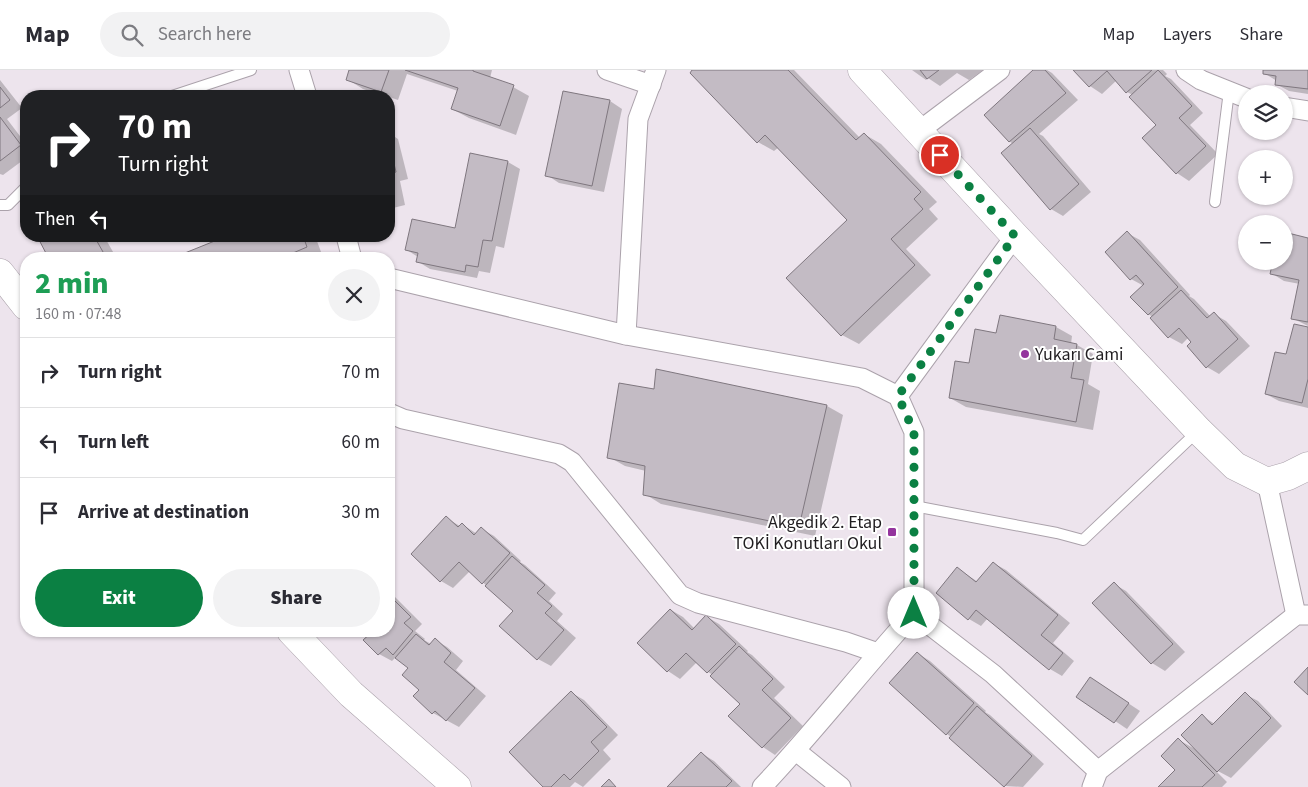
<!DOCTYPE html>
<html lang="en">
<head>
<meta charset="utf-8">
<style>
  :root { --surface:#fff; --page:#f2f2f3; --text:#2b2b33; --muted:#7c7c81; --line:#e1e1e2; --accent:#0b8043 }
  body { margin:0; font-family:"Source Sans 3",sans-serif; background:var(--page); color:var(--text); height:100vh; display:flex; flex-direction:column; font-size:19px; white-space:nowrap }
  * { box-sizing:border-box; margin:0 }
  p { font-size:16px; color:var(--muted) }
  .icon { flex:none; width:28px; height:28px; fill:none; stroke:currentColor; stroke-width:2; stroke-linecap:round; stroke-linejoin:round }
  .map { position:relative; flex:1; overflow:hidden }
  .sheet { position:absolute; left:20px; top:182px; width:375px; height:385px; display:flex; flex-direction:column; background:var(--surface); border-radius:20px; box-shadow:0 1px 4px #0004 }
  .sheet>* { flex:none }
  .banner { position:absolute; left:20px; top:20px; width:375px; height:152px; border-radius:20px; box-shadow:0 1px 4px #0004; background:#202124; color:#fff; overflow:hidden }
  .buttons { position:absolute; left:1238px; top:15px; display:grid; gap:10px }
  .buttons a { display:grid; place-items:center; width:55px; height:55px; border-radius:50%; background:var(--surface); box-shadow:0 1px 4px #0004; font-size:25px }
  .pin { position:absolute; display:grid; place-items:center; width:42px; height:42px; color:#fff; margin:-21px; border:2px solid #fff; border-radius:50%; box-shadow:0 1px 5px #0007 }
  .me { position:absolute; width:55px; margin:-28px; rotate:0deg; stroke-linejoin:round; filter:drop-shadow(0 0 4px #0008) }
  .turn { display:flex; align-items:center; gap:18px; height:105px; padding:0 15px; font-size:22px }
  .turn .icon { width:65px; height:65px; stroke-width:2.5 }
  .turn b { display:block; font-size:35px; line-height:42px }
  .then { display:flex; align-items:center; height:48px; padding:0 15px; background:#0003; gap:10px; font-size:19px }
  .round { display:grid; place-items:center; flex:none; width:52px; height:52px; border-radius:26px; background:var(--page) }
  .summary { display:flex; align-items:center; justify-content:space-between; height:85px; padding:0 15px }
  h1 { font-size:30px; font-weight:800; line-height:38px; color:#1e9e55 }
  .primary-button { display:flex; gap:10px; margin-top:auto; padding:10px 15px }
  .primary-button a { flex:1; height:58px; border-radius:30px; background:var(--accent); color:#fff; font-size:20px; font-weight:800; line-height:58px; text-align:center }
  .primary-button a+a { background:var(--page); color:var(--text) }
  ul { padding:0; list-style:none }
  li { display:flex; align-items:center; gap:15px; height:70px; padding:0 15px; border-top:1px solid var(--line) }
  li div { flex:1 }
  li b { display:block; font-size:19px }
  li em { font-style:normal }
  header { display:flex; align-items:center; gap:30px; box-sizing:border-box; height:70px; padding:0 25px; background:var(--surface); border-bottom:1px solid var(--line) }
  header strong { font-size:24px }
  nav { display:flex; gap:28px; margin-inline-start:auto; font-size:18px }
  .search { width:350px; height:45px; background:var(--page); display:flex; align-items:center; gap:12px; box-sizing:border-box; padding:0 18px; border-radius:28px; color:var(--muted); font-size:19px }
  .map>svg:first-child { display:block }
</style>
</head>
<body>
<header>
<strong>Map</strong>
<div class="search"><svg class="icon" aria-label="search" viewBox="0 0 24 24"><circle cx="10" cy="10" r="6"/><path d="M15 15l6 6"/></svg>Search here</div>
<nav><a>Map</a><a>Layers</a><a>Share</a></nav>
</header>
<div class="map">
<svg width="1308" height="717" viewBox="0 0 1308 717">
  <rect width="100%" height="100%" fill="#ede4ed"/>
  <g fill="#0003">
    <path d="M350,0H492L490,8L513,17L529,26L516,65L469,48L452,39L458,21L407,4L398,30L389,27V26H385L363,19L347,9Z"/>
    <path d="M694,0H794L860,68L864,64L881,74L937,132L929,139L938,149L906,179L931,205L859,274L842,265L849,150L779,77L774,81L758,72Z"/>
    <path d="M912,0H983L969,10L957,3L940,16L928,8L926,10Z"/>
    <path d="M1034,0H1047L1052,3L1078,30L1039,64L1043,66L1091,122L1063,146L1051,139L1013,74L1009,71Z"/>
    <path d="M1075,0H1163L1167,4L1165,6L1171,9L1203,43L1190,55L1218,84L1189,111L1177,103L1158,55L1133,25L1127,22L1117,10L1102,24L1090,16Z"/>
    <path d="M1265,0H1308V24L1289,21L1276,14L1277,11L1264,3Z"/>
    <path d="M0,10L22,38L7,49L26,74V88L3,105L0,104Z"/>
    <path d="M610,31L622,39L604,122L559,113L547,105Z"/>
    <path d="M389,63L398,69L408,109L400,111L405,135L389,139Z"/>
    <path d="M471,85L508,92L520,99L504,178L496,176L490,203L479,201L477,208L430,199L417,191L418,187L407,180L456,160Z"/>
    <path d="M1127,163L1140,170L1190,225L1189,226L1194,229L1211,247L1214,244L1226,251L1250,276L1219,304L1207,297L1193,272L1189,267L1182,274L1169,267L1153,247L1148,244L1144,216L1131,209Z"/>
    <path d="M1284,164L1308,169V256L1292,248L1300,214L1284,211L1271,203L1284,191Z"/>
    <path d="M38,166H104L117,189H51Z"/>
    <path d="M230,166H315L323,187L318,189H174Z"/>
    <path d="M1001,247L1056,257L1072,266L1071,274L1077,275L1093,284L1088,314L1100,321L1093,360L966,337L950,328L997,265Z"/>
    <path d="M1308,259V338L1279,331L1266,324L1287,286Z"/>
    <path d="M655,320L827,336L843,345L815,466L661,434L645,424L646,401L625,396L609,387Z"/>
    <path d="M446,448L460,456L462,454L477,464L482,459L494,466L521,491L520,492L525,495L556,523L549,531L563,544L557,551L576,568L551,596L538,589L501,556L515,541L470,501L453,518L441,511Z"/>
    <path d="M389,452L392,456L389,459Z"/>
    <path d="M993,493L1006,500L1070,553L1053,573L1074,591L1062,606L1050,599L988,548L981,556L969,549L958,499L978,512Z"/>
    <path d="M1114,514L1126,521L1185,582L1165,601L1152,593L1094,533Z"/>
    <path d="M389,521L422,554L415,561L425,569L424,570L431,574L435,570L447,577L463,591L456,600L486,626L459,657L433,643L410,598L396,587L392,591L379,584L389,561Z"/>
    <path d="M671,540L683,547L695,559L707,547L719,554L748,581L747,582L752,585L785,617L774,628L803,656L775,685L763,677L741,634L713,605L708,602L697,592L680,609L668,601L639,573Z"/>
    <path d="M917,583L930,591L986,641L985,642L990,645L1044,694L1023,717L1005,716L950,667H951L947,664Z"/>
    <path d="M1090,608L1140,641L1127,659L1078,626Z"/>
    <path d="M572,623L584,630L618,665L603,680L611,689L583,717L575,712L570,717H544Z"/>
    <path d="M1245,624L1258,631L1282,656L1231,708L1214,699L1227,712L1222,717H1160L1177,700L1179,670L1195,679L1202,646L1215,654Z"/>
    <path d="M701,683L714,691L741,717H668Z"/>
  </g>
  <g fill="#c3bbc4" stroke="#7f777f">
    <path d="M349,0H389L381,22L346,10Z"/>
    <path d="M405,0H473V1L514,15L500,56L451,39L458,18Z"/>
    <path d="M692,0H788L856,70L864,63L921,122L914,129L923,139L891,169L915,195L841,266L786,208L847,150L765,65L757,73L690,3Z"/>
    <path d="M920,0H939L927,9Z"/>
    <path d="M1033,0H1045L1066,23L1009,72L984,45Z"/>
    <path d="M1073,0H1152L1126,23L1107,1L1089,17Z"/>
    <path d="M1158,0L1192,36L1179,48L1206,76L1176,104L1142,68L1156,55L1129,27Z"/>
    <path d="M1263,0H1308V19L1275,15L1276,6L1263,4Z"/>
    <path d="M0,17L10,30L0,38Z"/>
    <path d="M563,21L610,30L592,116L545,106Z"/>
    <path d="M0,47L21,75L0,91Z"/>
    <path d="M1030,58L1079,114L1050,140L1001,83Z"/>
    <path d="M389,73L396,102L389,104Z"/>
    <path d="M470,83L508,91L492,171L483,170L478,197L466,195L465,202L416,192L418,183L405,180L412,149L455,158Z"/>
    <path d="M389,109L393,128L389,129Z"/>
    <path d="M1127,161L1178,217L1148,245L1130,227L1144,214L1136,205L1130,210L1105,182Z"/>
    <path d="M1284,162L1308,168V252L1291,249L1299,210L1270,204L1273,191H1284Z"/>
    <path d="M37,166H94L107,189H66L65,187L63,189H49Z"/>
    <path d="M227,166H303L307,177L279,189H170Z"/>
    <path d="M1181,220L1207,248L1214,242L1238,269L1206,298L1187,276L1191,272L1179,258L1168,268L1150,248Z"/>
    <path d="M1000,245L1056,256L1054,269L1077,274L1071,308L1084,310L1076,352L949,328L955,291L969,293L975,259L996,263Z"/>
    <path d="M1294,254L1308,257V309L1302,333L1265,324L1275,282L1286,284Z"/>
    <path d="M656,299L827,335L799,457L643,425L645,396L607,388L619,313L654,319Z"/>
    <path d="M446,446L458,457L462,453L474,465L481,457L510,483L482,514L459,492L440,512L411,484Z"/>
    <path d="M512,486L545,515L537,523L552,536L545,543L564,560L537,590L499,556L513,541L485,516Z"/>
    <path d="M993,492L1058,545L1041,565L1063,583L1049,600L976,540L968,550L936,523L957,497L976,512Z"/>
    <path d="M1114,512L1173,574L1151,594L1092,533Z"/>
    <path d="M389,525L411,547L404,553L413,561L393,585L386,578L378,585L363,570L371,563L369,561H389Z"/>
    <path d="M670,539L692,560L706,545L736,574L707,603L686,583L667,602L637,573Z"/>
    <path d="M416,564L429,575L435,568L451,583L444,592L475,618L446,651L435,641L432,644L413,626L419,620L402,605L408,598L395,588Z"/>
    <path d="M739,576L773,609L762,620L791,648L762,678L728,646L740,634L710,606Z"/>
    <path d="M917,582L974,633L946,665L889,613Z"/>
    <path d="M1308,597V625L1294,612Z"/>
    <path d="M1090,607L1129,633L1114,653L1076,627Z"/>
    <path d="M571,621L607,657L591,672L599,681L570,710L564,704L551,717H543L509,682Z"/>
    <path d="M1245,622L1271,648L1217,702L1181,665L1202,644L1212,655Z"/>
    <path d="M977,636L1032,686L1004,717L949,668Z"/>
    <path d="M1178,668L1215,705L1202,717H1158L1175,700L1161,686Z"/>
    <path d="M701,682L732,711L726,717H667Z"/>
    <path d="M609,709L616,717H601Z"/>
  </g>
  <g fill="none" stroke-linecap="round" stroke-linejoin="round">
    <g stroke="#aba2ab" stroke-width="12">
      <g id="lane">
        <path d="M172,26L251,0"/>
        <path d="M1215,132L1229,21"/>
        <path d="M0,135H8L26,117"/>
        <path d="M914,436L1057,463L1083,470L1198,361"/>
      </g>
    </g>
    <g stroke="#aba2ab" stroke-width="21">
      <g id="street">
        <path d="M299,0L307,26"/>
        <path d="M607,0L651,15"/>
        <path d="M1186,0L1201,10L1246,28"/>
        <path d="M1284,37L1308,41"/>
        <path d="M919,61L1000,0"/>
        <path d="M346,166L352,189"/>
        <path d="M389,208L626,265L862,308L898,326L914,362V543C862,600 815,661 762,717"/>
        <path d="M626,265L638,49L656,0"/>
        <path d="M898,326L1015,166"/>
        <path d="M389,343L403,349L559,384L572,392L680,525L698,533L846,572L878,583"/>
        <path d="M1267,412L1296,545"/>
        <path d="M914,543L993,604L1098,701"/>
        <path d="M796,681L841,717"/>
        <path d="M1092,717L1098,701L1296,545H1308"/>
      </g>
    </g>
    <g stroke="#aba2ab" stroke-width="29">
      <g id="secondary">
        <path d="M862,0L1015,166L1199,361L1235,396L1267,412L1288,406L1308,396"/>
        <path d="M0,203L26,236"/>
        <path d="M291,561L351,624L457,717"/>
      </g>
    </g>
    <use href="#lane" stroke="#fff" stroke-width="10"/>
    <use href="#street" stroke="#fff" stroke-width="19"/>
    <use href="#secondary" stroke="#fff" stroke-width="28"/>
  </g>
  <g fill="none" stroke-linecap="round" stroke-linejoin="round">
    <path stroke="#0b8043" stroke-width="9" stroke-dasharray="0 16.2" d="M914,543V362L898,326L1015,166L940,85"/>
  </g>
  <g fill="#94349d" stroke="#fff" stroke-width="2">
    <circle cx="1025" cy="284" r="5"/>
    <rect x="887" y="457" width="10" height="10" rx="2.5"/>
  </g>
  <g text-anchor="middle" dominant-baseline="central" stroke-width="4" stroke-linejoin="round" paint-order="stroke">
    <g font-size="18" fill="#201d20" stroke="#fff" text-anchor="start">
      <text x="1035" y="284">Yukarı Cami</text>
      <text x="882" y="452" text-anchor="end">Akgedik 2. Etap<tspan x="882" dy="21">TOKİ Konutları Okul</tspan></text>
    </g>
  </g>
</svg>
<div class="buttons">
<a><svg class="icon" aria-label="layers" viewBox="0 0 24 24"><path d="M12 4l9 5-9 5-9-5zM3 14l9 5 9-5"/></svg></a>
<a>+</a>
<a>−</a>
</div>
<div class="pin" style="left:940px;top:85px;background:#d93025"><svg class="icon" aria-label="arrive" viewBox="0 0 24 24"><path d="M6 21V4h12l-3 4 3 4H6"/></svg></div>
<svg class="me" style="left:914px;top:543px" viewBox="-20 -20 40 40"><circle r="19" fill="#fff"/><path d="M0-13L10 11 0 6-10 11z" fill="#0b8043"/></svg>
<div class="banner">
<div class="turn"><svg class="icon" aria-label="right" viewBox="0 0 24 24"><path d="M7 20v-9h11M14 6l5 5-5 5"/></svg><div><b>70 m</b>Turn right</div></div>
<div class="then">Then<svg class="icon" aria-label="left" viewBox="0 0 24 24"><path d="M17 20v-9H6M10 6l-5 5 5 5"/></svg></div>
</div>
<section class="sheet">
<div class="summary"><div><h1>2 min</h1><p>160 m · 07:48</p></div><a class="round"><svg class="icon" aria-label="close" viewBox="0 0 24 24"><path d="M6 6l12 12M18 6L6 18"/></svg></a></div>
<ul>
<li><svg class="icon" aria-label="right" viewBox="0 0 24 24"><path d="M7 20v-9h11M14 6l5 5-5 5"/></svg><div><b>Turn right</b></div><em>70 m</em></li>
<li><svg class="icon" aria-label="left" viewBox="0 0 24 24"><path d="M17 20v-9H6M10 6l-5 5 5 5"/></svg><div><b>Turn left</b></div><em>60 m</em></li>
<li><svg class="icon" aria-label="arrive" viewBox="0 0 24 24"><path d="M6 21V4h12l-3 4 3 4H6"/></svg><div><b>Arrive at destination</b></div><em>30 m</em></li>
</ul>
<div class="primary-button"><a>Exit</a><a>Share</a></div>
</section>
</div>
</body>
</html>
